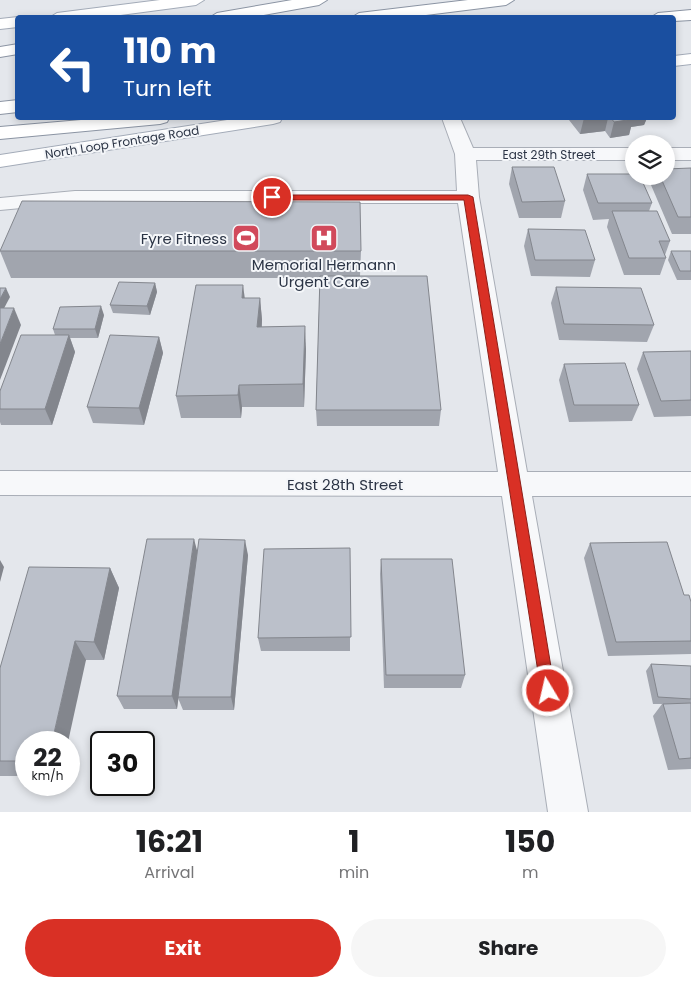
<!DOCTYPE html>
<html lang="en">
<head>
<meta charset="utf-8">
<style>
  :root { --surface:#fff; --page:#f6f6f6; --text:#202124; --muted:#757577; --accent:#d93025 }
  body { margin:0; font-family:Poppins,sans-serif; background:var(--page); color:var(--text); height:100vh; display:flex; flex-direction:column; font-size:19px; white-space:nowrap }
  * { box-sizing:border-box; margin:0 }
  p { font-size:16px; color:var(--muted) }
  .icon { flex:none; width:28px; height:28px; fill:none; stroke:currentColor; stroke-width:2; stroke-linecap:round; stroke-linejoin:round }
  .map { position:relative; height:812px; overflow:hidden }
  .sheet { display:flex; flex-direction:column; background:var(--surface); flex:1 }
  .sheet>* { flex:none }
  .banner { position:absolute; left:15px; top:15px; width:661px; height:105px; border-radius:5px; box-shadow:0 2px 8px #0003; background:#1a4fa0; color:#fff; overflow:hidden }
  .fabs { position:absolute; left:625px; top:135px; display:grid; gap:10px }
  .fabs a { display:grid; place-items:center; width:50px; height:50px; border-radius:50%; background:var(--surface); box-shadow:0 2px 8px #0003; font-size:25px }
  .speed { position:absolute; left:15px; top:731px; display:flex; gap:10px; font-size:25px; font-weight:700; text-align:center }
  .speed>* { display:grid; place-content:center; width:65px; height:65px; border-radius:50%; background:var(--surface); box-shadow:0 2px 8px #0003; line-height:1 }
  .speed small { font-size:12px; font-weight:400 }
  .speed .limit { border:2px solid #111; border-radius:8px; background:#fff; color:#111 }
  .pin { position:absolute; display:grid; place-items:center; width:42px; height:42px; color:#fff; margin:-21px; border:2px solid #fff; border-radius:50%; box-shadow:0 1px 5px #0007 }
  .me { position:absolute; width:55px; margin:-28px; rotate:351deg; stroke-linejoin:round; filter:drop-shadow(0 0 4px #0008) }
  .turn { display:flex; align-items:center; gap:18px; height:105px; padding:0 25px; font-size:22px }
  .turn .icon { width:65px; height:65px; stroke-width:2.5 }
  .turn b { display:block; font-size:35px; line-height:42px }
  .eta { display:flex; justify-content:space-evenly; align-items:center; height:85px; text-align:center }
  .eta b { font-size:30px; font-weight:700; line-height:35px }
  .cta { display:flex; gap:10px; margin-top:auto; padding:10px 25px }
  .cta a { flex:1; height:58px; border-radius:30px; background:var(--accent); color:#fff; font-size:20px; font-weight:700; line-height:58px; text-align:center }
  .cta a+a { background:var(--page); color:var(--text) }
  .map>svg:first-child { display:block }
</style>
</head>
<body>
<div class="map">
<svg width="691" height="812" viewBox="0 0 691 812">
  <rect width="100%" height="100%" fill="#e4e7ec"/>
  <g fill="none" stroke-linecap="round" stroke-linejoin="round">
    <g stroke="#a9aeb7" stroke-width="2">
      <g id="minor">
        <path d="M442,118H460L473,148H634V160H476L479,197L527,472H691V496H532L588,812H548L502,496L0,495V471L498,472L458,203H75L0,210V198L75,191H457L455,154Z"/>
        <rect x="666" y="148" width="25" height="12"/>
      </g>
    </g>
    <g stroke="#a3abb8" stroke-width="2">
      <g id="major">
        <path d="M160,0H204L196,5L98,18H49L57,13Z"/>
        <path d="M18,17V27L0,29V19Z"/>
        <path d="M691,54V64L674,66V56Z"/>
        <path d="M240,118H282L280,122L273,124L0,167V155Z"/>
      </g>
    </g>
    <g stroke="#8b94a3" stroke-width="2">
      <g id="highway">
        <path d="M292,0H327L319,5L247,18H209L217,13Z"/>
        <path d="M468,0H514L506,5L402,18H351L359,13Z"/>
        <path d="M691,10V20L674,21V18H650L658,13Z"/>
        <path d="M18,44V54L0,57V47Z"/>
        <path d="M18,100V112L0,114V102Z"/>
        <path d="M104,118H169L167,122L160,124L0,139V127Z"/>
      </g>
    </g>
    <use href="#minor" fill="#f7f8fa" fill-rule="evenodd"/>
    <use href="#major" fill="#fff" fill-rule="evenodd"/>
    <use href="#highway" fill="#fff" fill-rule="evenodd"/>
  </g>
  <g fill="#a1a5ae">
    <path d="M570,118H647L644,125L631,127L629,135L610,138L605,131L580,134L569,120Z"/>
    <path d="M512,167L565,201L561,218H519L509,184Z"/>
    <path d="M691,168V234H672L651,185L654,176H666Z"/>
    <path d="M587,174L652,203L649,211L670,241L665,255L666,258L660,275H624L607,227L609,219L593,220L583,190Z"/>
    <path d="M528,229L595,260L590,277L531,276L524,246Z"/>
    <path d="M0,251H361L360,276L441,410L439,426H317L316,410L320,278H11Z"/>
    <path d="M671,251H691V280H677L668,260Z"/>
    <path d="M155,283L157,292L150,315L113,313L110,305Z"/>
    <path d="M556,287L654,325L647,342L559,340L551,303Z"/>
    <path d="M245,298H260L262,320V327L306,349L304,407H242L241,418H181L176,396Z"/>
    <path d="M104,315L98,338H70L75,352L52,425H1L0,422V391L55,335L53,329Z"/>
    <path d="M159,337L163,353L144,425L93,423L87,407Z"/>
    <path d="M691,351V416L654,417L637,369L643,352Z"/>
    <path d="M564,364L639,405L632,421L569,422L559,380Z"/>
    <path d="M590,543L684,595L691,602V654L608,656L584,558Z"/>
    <path d="M350,548V651H261L258,638Z"/>
    <path d="M198,552L248,555L234,710H183L178,698L177,709H124L117,696Z"/>
    <path d="M381,559L465,675L461,688H384L380,574Z"/>
    <path d="M110,568L119,588L104,660H86L26,742V776H0V668Z"/>
    <path d="M651,664L691,666V769L668,770L653,716L662,704H653L646,671Z"/>
  </g>
  <g fill="#83868d">
    <path d="M584,118H608L605,131L580,134Z"/>
    <path d="M626,118H647L644,125L631,127L629,135L610,138L614,122Z"/>
    <path d="M155,283L157,292L150,315L147,306Z"/>
    <path d="M243,285L246,307L242,298Z"/>
    <path d="M6,288L10,297L0,316V299Z"/>
    <path d="M260,298L262,320L260,349L257,327Z"/>
    <path d="M101,306L104,315L98,338L95,329Z"/>
    <path d="M14,308L21,325L0,380V344Z"/>
    <path d="M305,326L306,349L304,407L303,384Z"/>
    <path d="M69,335L75,352L52,425L45,409Z"/>
    <path d="M159,337L163,353L144,425L139,408Z"/>
    <path d="M239,385L242,407L241,418L238,395Z"/>
    <path d="M194,539L198,554L177,709L172,696Z"/>
    <path d="M245,540L248,555L234,710L231,697Z"/>
    <path d="M0,560L4,567L0,582Z"/>
    <path d="M110,568L119,588L104,660L94,642Z"/>
    <path d="M75,641L86,660L68,742H52Z"/>
  </g>
  <g fill="#bbc0ca" stroke="#83868d">
    <path d="M611,118H632L634,119L614,122Z"/>
    <path d="M512,167H554L565,201L522,202Z"/>
    <path d="M691,168V217H678L660,176H666V169Z"/>
    <path d="M587,174H634V176H640L652,203H598Z"/>
    <path d="M22,201L360,202L361,251H0Z"/>
    <path d="M612,211H657L670,241H659L666,258H629Z"/>
    <path d="M528,229L585,230L595,260H535Z"/>
    <path d="M671,251H691V271H680Z"/>
    <path d="M320,276H427L441,410H316Z"/>
    <path d="M119,282L155,283L147,306L110,305Z"/>
    <path d="M196,285H243L242,298H260L257,327L305,326L303,384L239,385L238,395L176,396Z"/>
    <path d="M556,287L641,288L654,325L564,324Z"/>
    <path d="M0,288H6L0,299Z"/>
    <path d="M101,306L95,329H53L60,307Z"/>
    <path d="M0,308H14L0,344Z"/>
    <path d="M21,335H69L45,409H0V391Z"/>
    <path d="M110,335L159,337L139,408L87,407Z"/>
    <path d="M691,351V400L661,401L643,352Z"/>
    <path d="M625,363L639,405H574L564,364Z"/>
    <path d="M147,539H194L172,696H117Z"/>
    <path d="M199,539L245,540L231,697H178Z"/>
    <path d="M667,542L684,595H689L691,602V641L616,642L590,543Z"/>
    <path d="M350,548L351,637L258,638L264,549Z"/>
    <path d="M381,559H452L465,675H386Z"/>
    <path d="M29,567L110,568L94,642L75,641L52,742H26V761H0V668Z"/>
    <path d="M651,664L691,666V699L658,697Z"/>
    <path d="M691,703V758L679,759L663,704Z"/>
  </g>
  <path fill="#d93025" stroke="#8d1f18" d="M269,195H468L473,197L555,691L553,696L548,698L543,696L541,691L464,200H272L269,199Z"/>
  <defs>
    <g id="stadium-square" transform="scale(1.4375)"><rect x="-9" y="-9" width="18" height="18" rx="4" fill="#d1495b" stroke="#f4f6f9"/><path d="M0-5a6.5 5 0 1 0 0 10a6.5 5 0 1 0 0-10ZM-3.5-1.8h7v3.6h-7Z" fill="#fff"/></g>
    <g id="hospital-square" transform="scale(1.4375)"><rect x="-9" y="-9" width="18" height="18" rx="4" fill="#d1495b" stroke="#f4f6f9"/><path d="M-5-5h3v3.5h4V-5h3V5h-3V1.5h-4V5h-3Z" fill="#fff"/></g>
  </defs>
  <g fill-rule="evenodd">
    <use href="#stadium-square" x="246" y="238"/>
    <use href="#hospital-square" x="324" y="238"/>
  </g>
  <g text-anchor="middle" dominant-baseline="central" stroke-width="4" stroke-linejoin="round" paint-order="stroke">
    <g font-size="12" fill="#2b3445" stroke="#f4f6f9">
      <text transform="translate(122 142) rotate(-9)">North Loop Frontage Road</text>
      <text x="549" y="154">East 29th Street</text>
    </g>
    <g font-size="15" fill="#2b3445" stroke="#f4f6f9" text-anchor="end">
      <text x="227" y="238">Fyre Fitness</text>
      <text x="324" y="264" text-anchor="middle">Memorial Hermann<tspan x="324" dy="17">Urgent Care</tspan></text>
    </g>
    <g font-size="15" fill="#2b3445" stroke="#f4f6f9">
      <text x="345" y="484">East 28th Street</text>
    </g>
  </g>
</svg>
<div class="fabs">
<a><svg class="icon" aria-label="layers" viewBox="0 0 24 24"><path d="M12 4l9 5-9 5-9-5zM3 14l9 5 9-5"/></svg></a>
</div>
<div class="speed"><div>22<small>km/h</small></div><div class="limit">30</div></div>
<div class="pin" style="left:272px;top:197px;background:#d93025"><svg class="icon" aria-label="arrive" viewBox="0 0 24 24"><path d="M6 21V4h12l-3 4 3 4H6"/></svg></div>
<svg class="me" style="left:548px;top:691px" viewBox="-20 -20 40 40"><circle r="17" fill="#d93025" stroke="#fff" stroke-width="3"/><path d="M0-11L8 9 0 5-8 9z" fill="#fff"/></svg>
<div class="banner">
<div class="turn"><svg class="icon" aria-label="left" viewBox="0 0 24 24"><path d="M17 20v-9H6M10 6l-5 5 5 5"/></svg><div><b>110 m</b>Turn left</div></div>
</div>
</div>
<section class="sheet">
<div class="eta">
<div><b>16:21</b><p>Arrival</p></div>
<div><b>1</b><p>min</p></div>
<div><b>150</b><p>m</p></div>
</div>
<div class="cta"><a>Exit</a><a>Share</a></div>
</section>
</body>
</html>
